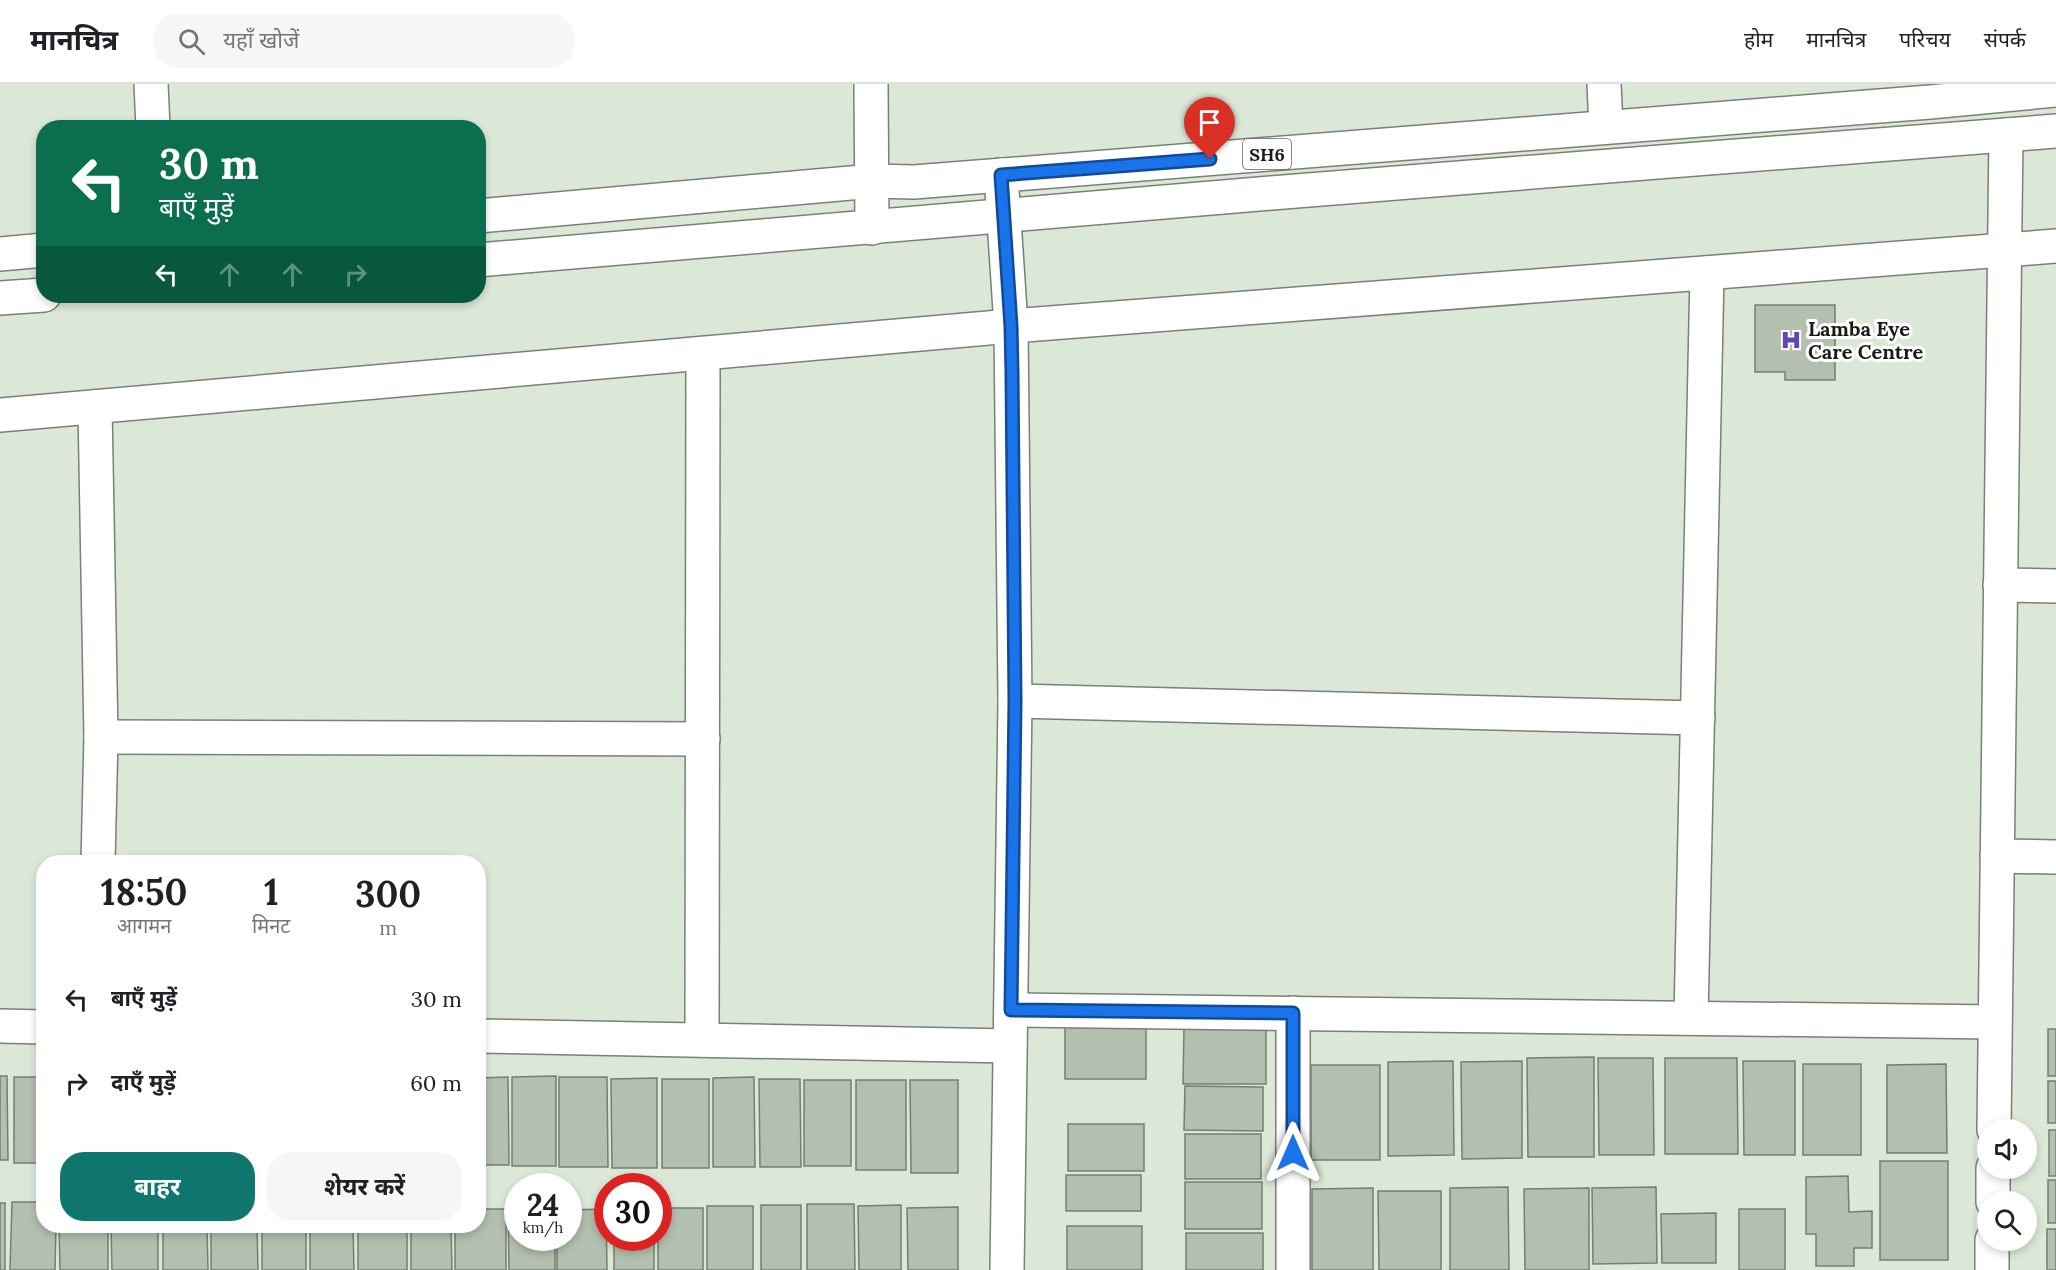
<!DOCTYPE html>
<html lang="hi">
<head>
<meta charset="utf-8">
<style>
  :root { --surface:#fff; --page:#f6f6f6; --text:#202124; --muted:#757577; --line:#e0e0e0; --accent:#0f766e }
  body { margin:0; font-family:Lora,"Noto Sans Devanagari",serif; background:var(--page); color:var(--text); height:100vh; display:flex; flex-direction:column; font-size:22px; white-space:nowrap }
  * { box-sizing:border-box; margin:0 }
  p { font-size:20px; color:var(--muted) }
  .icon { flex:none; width:33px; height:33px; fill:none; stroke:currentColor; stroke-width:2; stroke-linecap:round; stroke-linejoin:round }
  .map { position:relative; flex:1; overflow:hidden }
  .sheet { position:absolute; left:36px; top:771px; width:450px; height:378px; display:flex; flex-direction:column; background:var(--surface); border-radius:24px; box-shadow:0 3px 9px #0003 }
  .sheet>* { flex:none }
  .guide { position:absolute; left:36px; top:36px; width:450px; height:183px; border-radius:24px; box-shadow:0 3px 9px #0003; background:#0b6e4f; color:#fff; overflow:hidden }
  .fabs { position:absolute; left:1977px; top:1035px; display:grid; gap:12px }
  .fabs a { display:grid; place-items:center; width:60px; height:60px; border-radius:50%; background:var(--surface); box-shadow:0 3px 9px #0003; font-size:30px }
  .speed { position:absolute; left:504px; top:1089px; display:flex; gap:12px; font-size:30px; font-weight:700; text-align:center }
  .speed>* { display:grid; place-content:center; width:78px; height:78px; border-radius:50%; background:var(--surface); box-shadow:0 3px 9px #0003; line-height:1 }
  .speed small { font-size:15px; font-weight:400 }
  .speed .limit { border:9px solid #d22; background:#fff; color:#111 }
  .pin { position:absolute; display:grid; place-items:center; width:51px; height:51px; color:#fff; margin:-62px -26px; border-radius:50% 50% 50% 0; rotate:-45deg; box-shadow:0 0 6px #0007 }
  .pin .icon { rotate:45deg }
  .me { position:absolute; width:66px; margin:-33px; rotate:0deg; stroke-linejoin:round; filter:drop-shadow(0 0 4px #0008) }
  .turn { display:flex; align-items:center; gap:21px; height:126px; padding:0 24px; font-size:27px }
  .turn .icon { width:78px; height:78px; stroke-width:2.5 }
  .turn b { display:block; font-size:42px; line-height:51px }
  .lanes { display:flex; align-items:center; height:57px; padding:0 24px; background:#0003; justify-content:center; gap:30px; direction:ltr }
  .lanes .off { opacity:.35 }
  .eta { display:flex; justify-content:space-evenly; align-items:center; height:102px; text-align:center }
  .eta b { font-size:36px; font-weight:700; line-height:42px }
  .cta { display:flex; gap:12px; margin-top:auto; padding:12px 24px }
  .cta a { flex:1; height:69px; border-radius:24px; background:var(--accent); color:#fff; font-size:24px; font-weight:700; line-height:69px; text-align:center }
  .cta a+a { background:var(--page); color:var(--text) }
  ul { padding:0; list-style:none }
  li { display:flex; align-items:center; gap:18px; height:84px; padding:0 24px }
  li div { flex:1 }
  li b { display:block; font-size:22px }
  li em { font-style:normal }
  header { display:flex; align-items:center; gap:36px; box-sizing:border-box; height:84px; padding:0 30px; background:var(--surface); border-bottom:2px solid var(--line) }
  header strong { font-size:28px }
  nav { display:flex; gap:33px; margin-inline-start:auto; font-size:21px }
  .search { width:420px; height:54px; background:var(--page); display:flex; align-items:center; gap:15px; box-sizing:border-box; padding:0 21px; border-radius:24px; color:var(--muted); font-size:22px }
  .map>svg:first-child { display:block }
</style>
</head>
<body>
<header>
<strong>मानचित्र</strong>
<div class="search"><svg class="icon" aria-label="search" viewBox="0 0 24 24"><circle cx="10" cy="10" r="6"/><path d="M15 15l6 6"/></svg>यहाँ खोजें</div>
<nav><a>होम</a><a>मानचित्र</a><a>परिचय</a><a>संपर्क</a></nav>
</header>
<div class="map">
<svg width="2056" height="1186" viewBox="0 0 2056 1186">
  <rect width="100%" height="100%" fill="#dbe8d7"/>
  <g fill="#b3bfaf" stroke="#747f70" stroke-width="1.5">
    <path d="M1755,221H1835V296H1785V288H1755Z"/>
    <rect x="1065" y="939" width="81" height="56"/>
    <path d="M1184,945H1266V1000H1183Z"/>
    <rect x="2048" y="945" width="8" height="47"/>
    <path d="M1594,973V1073H1528L1527,974Z"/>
    <path d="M1598,974H1653L1654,1071H1599Z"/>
    <path d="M1665,974H1737L1738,1070H1665Z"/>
    <path d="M1453,977L1454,1071L1388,1072V978Z"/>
    <path d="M1522,977V1074L1462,1075L1461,978Z"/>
    <path d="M1743,977H1795V1071H1744Z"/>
    <rect x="1803" y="980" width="58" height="91"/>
    <path d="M1946,980L1947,1069H1887V981Z"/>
    <rect x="1311" y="981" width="69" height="95"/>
    <path d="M0,992H7L8,1076H0Z"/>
    <path d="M556,992V1082H512V993Z"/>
    <rect x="14" y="993" width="30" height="86"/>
    <path d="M508,993L509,1081H478V994Z"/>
    <path d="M559,993H607L608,1083H559Z"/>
    <path d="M754,993L755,1083H713V994Z"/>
    <path d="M657,994V1084H612L611,995Z"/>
    <rect x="662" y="995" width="47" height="89"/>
    <path d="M759,995H800L801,1083H760Z"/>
    <rect x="804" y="996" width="47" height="86"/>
    <rect x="856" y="996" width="50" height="90"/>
    <path d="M910,996H958V1089H911Z"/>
    <rect x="2048" y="997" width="8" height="42"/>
    <path d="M1185,1002L1263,1003V1047L1184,1046Z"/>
    <rect x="1068" y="1040" width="76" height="47"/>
    <rect x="2049" y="1046" width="7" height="46"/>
    <rect x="1185" y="1050" width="76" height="45"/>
    <rect x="1880" y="1077" width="68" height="99"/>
    <rect x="1066" y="1091" width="75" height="36"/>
    <path d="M1848,1092L1849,1128L1872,1127V1164H1854V1182H1816V1150H1806V1093Z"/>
    <rect x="2048" y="1096" width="8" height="43"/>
    <rect x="1185" y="1098" width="77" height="47"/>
    <path d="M1508,1103L1509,1186H1450V1104Z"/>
    <path d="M1656,1103L1657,1179L1593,1180L1592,1104Z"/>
    <path d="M1373,1104V1186H1312V1105Z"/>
    <path d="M1589,1104V1186H1525L1524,1105Z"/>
    <path d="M1378,1107H1441V1186H1379Z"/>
    <path d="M12,1118H44V1142H56L55,1186H10Z"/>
    <rect x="0" y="1119" width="5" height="67"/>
    <path d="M807,1120H854L855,1186H807Z"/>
    <rect x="761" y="1121" width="40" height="65"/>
    <path d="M901,1121V1186H859L858,1122Z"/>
    <rect x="707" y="1122" width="46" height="64"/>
    <path d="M958,1123V1186H908L907,1124Z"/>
    <path d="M508,1124H518V1154H555V1186H509Z"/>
    <rect x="658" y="1124" width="45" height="62"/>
    <path d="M478,1125H506V1186H455V1142H478Z"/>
    <path d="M606,1125L607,1186H557V1154H568V1126Z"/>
    <rect x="1739" y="1125" width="46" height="61"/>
    <path d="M1716,1129V1179H1662L1661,1130Z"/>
    <path d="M59,1142H108V1186H60Z"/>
    <path d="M111,1142H158V1186H112Z"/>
    <path d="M163,1142H207L208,1186H163Z"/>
    <path d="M211,1142H257L258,1186H211Z"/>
    <rect x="262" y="1142" width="44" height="44"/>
    <path d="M310,1142H353L354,1186H310Z"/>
    <rect x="358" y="1142" width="49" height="44"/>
    <path d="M411,1142H451L452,1186H411Z"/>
    <rect x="1067" y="1142" width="75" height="44"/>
    <rect x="2047" y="1145" width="9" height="41"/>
    <rect x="1186" y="1149" width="77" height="37"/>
    <rect x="614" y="1154" width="40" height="32"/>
  </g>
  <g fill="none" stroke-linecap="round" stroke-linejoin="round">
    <g stroke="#778273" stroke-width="36">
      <g id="minor">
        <path d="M151,0L153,44"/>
        <path d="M871,0L872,144"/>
        <path d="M1604,0L1606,43"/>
        <path d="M1001,91L1011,242L1015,617L1007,1186"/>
        <path d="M95,323L101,653L98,778"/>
        <path d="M0,331L1011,242L2056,162"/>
        <path d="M2000,501L2056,502"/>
        <path d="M1015,617L1698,634"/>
        <path d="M101,653L703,655"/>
        <path d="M1997,772L2056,773"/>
        <path d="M1011,926L1995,938"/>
        <path d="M1293,929V1186"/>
        <path d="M1691,934L1707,189"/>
        <path d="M0,942L44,943"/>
        <path d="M478,952L1010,962"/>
        <path d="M702,956L703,271"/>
        <path d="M1994,1046L2006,51"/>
        <path d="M1993,1118V1084"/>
        <path d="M1992,1186V1156"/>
      </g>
    </g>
    <g stroke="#778273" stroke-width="36">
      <g id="major">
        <path d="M478,132L873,97L914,98L1930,18L2056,6"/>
        <path d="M0,170L44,166"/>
        <path d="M478,176C743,155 1007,131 1271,109C1533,87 1794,68 2056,47"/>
        <path d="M0,214L44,211"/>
      </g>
    </g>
    <use href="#minor" stroke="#fff" stroke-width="33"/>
    <use href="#major" stroke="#fff" stroke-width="33"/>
  </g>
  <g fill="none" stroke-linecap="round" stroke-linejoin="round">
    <g stroke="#114b97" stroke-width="15">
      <path id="route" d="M1210,75L1001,91L1011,242L1012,289L1015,617L1011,926L1293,929V1069"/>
    </g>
    <use href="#route" stroke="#1a73e8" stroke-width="10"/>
  </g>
  <defs>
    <g id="hospital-bare" transform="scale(1.62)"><path d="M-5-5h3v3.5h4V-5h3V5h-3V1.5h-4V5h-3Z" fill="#6342bb" stroke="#fff" stroke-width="2.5" paint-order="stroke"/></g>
  </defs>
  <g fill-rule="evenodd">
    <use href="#hospital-bare" x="1791" y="256"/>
  </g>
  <g text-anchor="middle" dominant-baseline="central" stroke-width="6" stroke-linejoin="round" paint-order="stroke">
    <rect fill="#fff" stroke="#5d605c" stroke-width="1.5" x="1243" y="55" width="48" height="30" rx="4.5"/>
    <g font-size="18" font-weight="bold" fill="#181c16">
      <text x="1267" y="70">SH6</text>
    </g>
    <g font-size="20" font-weight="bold" fill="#181c16" stroke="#fff" text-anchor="start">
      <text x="1808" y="244">Lamba Eye<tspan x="1808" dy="23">Care Centre</tspan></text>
    </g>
  </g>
</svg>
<div class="fabs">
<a><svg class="icon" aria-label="sound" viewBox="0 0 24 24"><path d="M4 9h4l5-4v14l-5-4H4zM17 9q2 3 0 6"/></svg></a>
<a><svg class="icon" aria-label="search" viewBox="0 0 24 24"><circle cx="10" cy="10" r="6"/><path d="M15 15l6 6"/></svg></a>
</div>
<div class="speed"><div>24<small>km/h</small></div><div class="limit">30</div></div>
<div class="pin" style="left:1210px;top:75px;background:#d93025"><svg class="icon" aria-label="arrive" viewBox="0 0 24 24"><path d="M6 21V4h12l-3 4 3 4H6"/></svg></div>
<svg class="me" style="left:1293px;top:1069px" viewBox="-20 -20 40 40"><path d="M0-17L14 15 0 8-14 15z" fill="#1a73e8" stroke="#fff" stroke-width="4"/></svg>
<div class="guide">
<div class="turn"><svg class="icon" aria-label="left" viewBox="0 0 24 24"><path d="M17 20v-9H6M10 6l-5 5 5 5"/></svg><div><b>30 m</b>बाएँ मुड़ें</div></div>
<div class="lanes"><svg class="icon" aria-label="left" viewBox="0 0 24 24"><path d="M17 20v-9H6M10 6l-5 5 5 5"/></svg><svg class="icon off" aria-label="ahead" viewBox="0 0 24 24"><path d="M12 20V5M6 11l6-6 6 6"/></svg><svg class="icon off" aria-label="ahead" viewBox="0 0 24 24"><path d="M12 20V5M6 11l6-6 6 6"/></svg><svg class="icon off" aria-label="right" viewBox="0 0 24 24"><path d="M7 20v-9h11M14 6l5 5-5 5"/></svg></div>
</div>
<section class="sheet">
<div class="eta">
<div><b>18:50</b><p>आगमन</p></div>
<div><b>1</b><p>मिनट</p></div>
<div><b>300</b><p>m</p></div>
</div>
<ul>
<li><svg class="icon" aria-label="left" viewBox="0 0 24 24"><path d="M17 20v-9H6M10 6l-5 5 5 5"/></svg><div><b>बाएँ मुड़ें</b></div><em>30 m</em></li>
<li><svg class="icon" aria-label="right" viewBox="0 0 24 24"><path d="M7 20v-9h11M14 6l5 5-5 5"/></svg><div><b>दाएँ मुड़ें</b></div><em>60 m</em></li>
</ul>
<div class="cta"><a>बाहर</a><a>शेयर करें</a></div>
</section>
</div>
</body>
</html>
